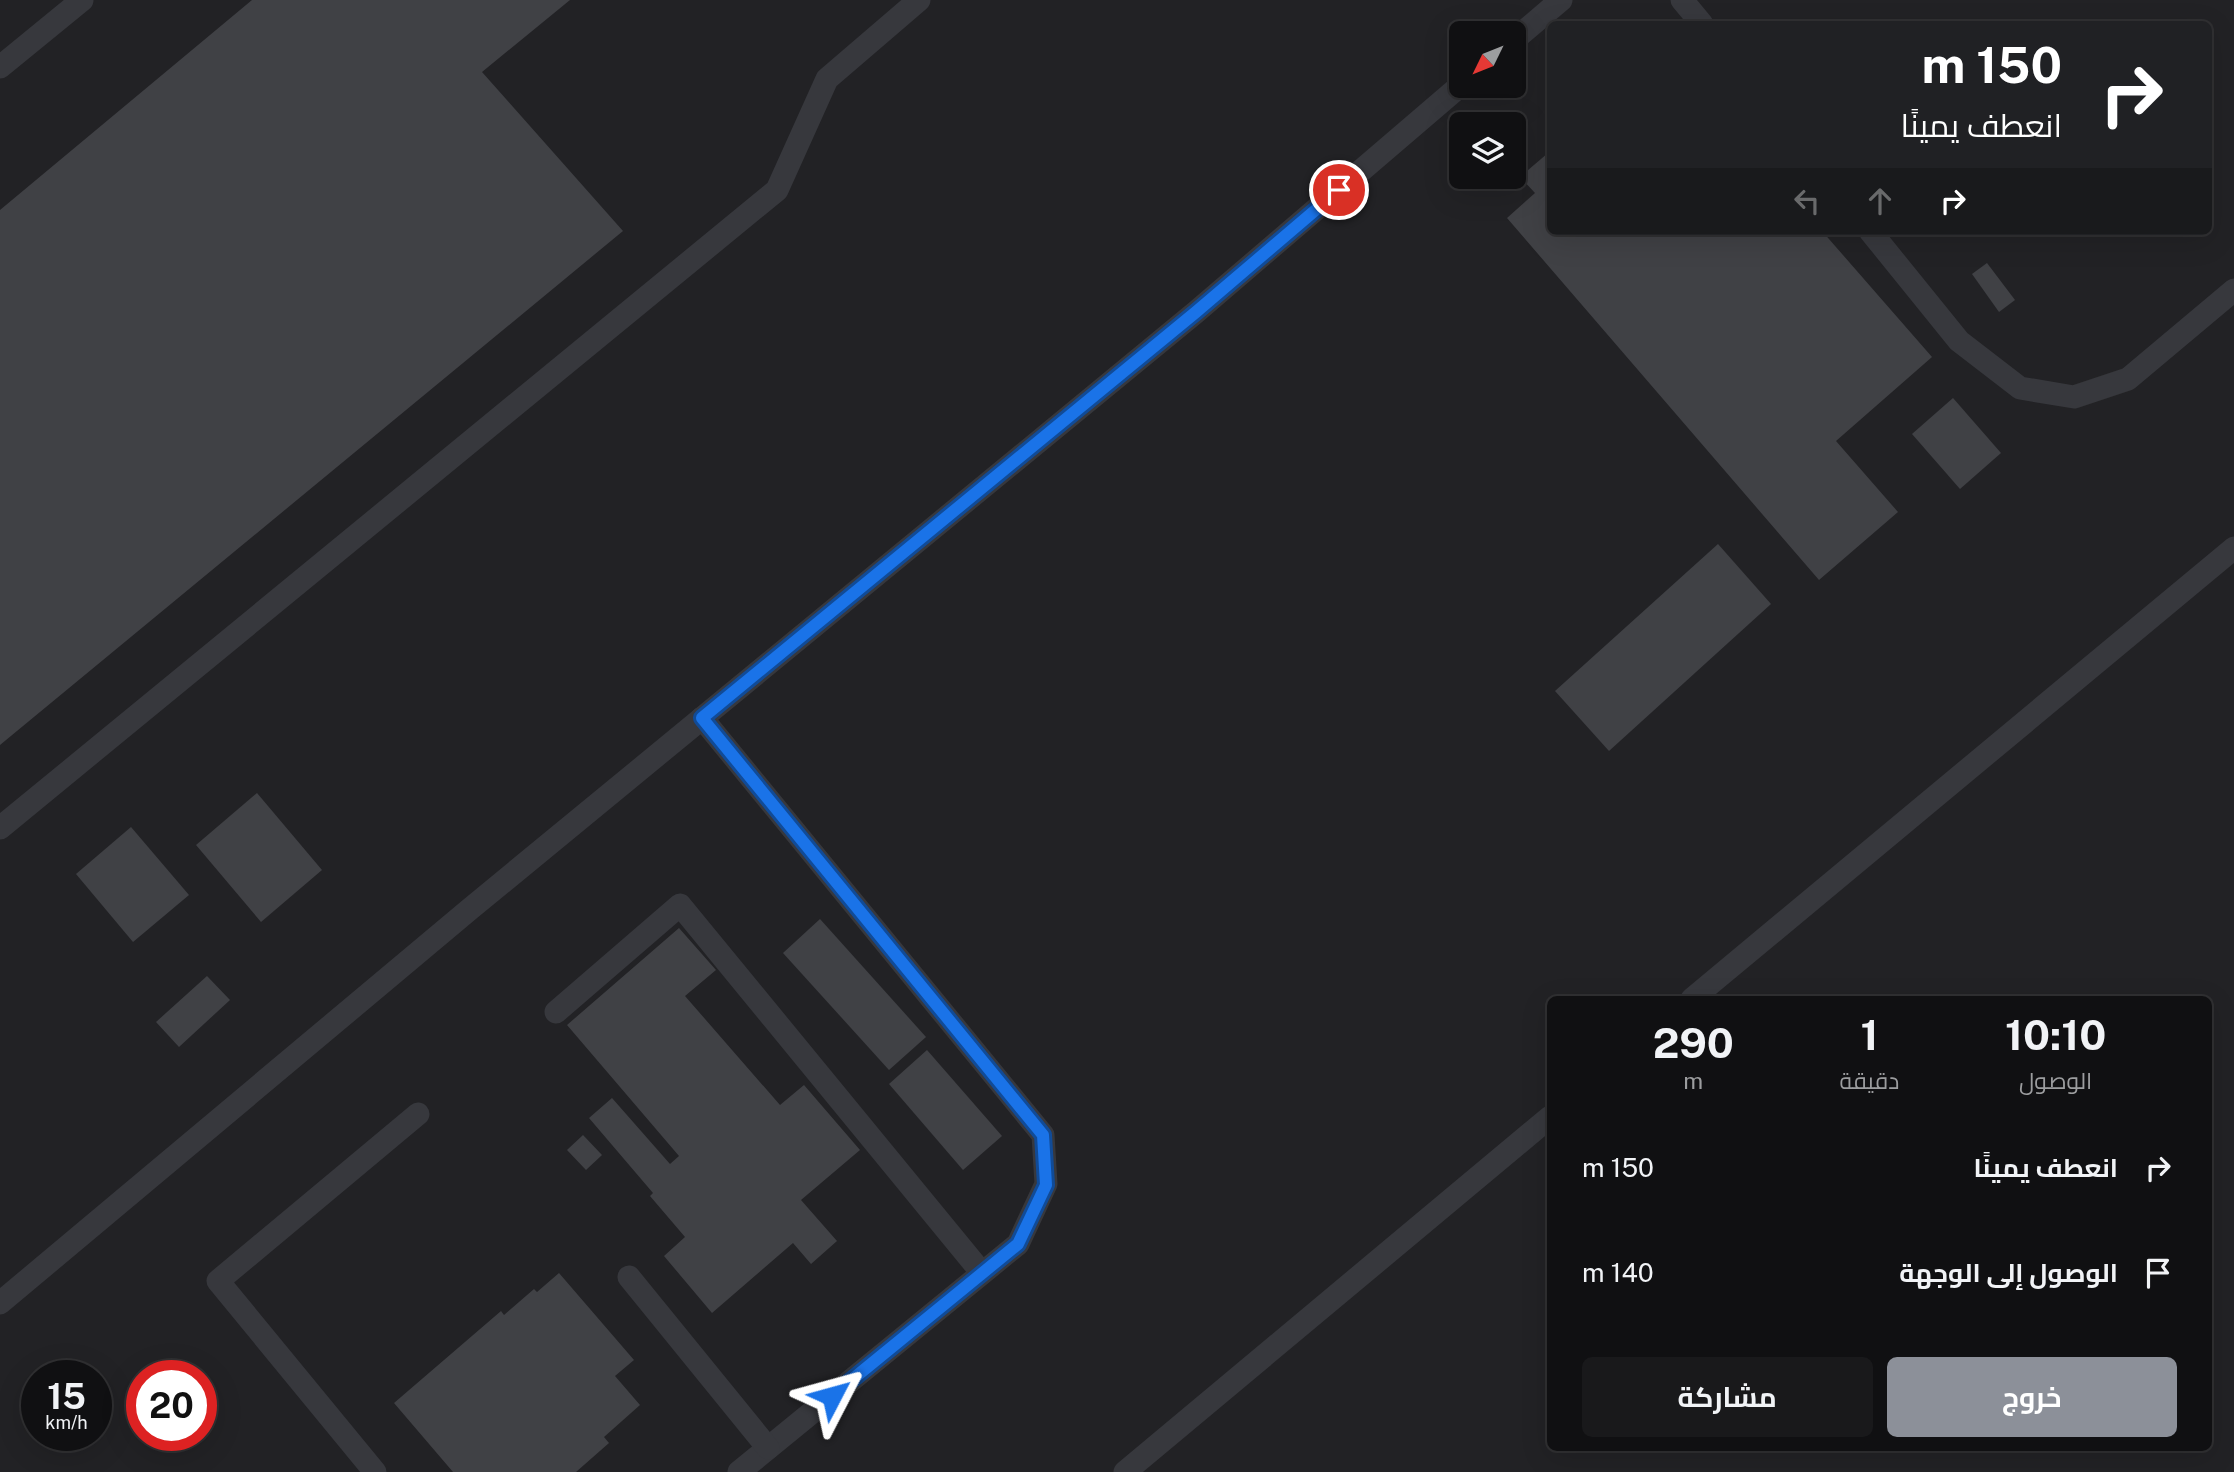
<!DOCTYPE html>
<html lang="ar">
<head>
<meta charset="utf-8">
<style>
  :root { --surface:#101012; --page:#19191b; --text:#f1f3f6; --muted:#9c9d9f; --line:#303032; --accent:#8c9099 }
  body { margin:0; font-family:"Public Sans",Cairo,sans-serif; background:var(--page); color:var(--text); direction:rtl; height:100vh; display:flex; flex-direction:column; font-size:26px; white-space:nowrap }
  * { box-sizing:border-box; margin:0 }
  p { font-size:23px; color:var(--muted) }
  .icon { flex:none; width:38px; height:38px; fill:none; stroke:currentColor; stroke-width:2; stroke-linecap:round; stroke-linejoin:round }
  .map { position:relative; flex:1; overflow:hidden; direction:ltr }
  .side { position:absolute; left:1547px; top:996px; width:665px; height:455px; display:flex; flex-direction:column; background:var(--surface); border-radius:10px; box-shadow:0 7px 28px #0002,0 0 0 2px var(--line); direction:rtl }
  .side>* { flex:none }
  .banner { position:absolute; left:1547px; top:21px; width:665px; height:214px; border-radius:10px; box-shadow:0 7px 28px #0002,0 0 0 2px var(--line); direction:rtl; background:#202124; color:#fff; overflow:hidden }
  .needle { width:46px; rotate:227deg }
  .controls { position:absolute; left:1449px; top:21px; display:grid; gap:14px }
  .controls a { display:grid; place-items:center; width:77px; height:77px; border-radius:10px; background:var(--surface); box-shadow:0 7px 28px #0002,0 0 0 2px var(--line); font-size:35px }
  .speed { position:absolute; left:21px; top:1360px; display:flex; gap:14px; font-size:35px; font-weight:700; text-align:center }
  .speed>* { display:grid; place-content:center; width:91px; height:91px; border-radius:50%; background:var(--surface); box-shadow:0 7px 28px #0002,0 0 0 2px var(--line); line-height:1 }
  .speed small { font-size:18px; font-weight:400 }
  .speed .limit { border:10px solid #d22; background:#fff; color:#111 }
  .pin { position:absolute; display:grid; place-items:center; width:60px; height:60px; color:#fff; margin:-30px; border:4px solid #fff; border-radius:50%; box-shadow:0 2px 7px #0007 }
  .me { position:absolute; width:77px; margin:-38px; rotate:51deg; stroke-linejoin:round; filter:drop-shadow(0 0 5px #0008) }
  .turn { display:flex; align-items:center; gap:24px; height:147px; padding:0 35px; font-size:32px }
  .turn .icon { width:91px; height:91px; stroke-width:2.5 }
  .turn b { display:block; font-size:49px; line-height:60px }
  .lanes { display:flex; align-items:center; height:66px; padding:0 35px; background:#0003; justify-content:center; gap:35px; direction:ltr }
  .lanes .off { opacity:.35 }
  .eta { display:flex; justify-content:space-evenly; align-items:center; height:119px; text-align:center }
  .eta b { font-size:42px; font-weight:700; line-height:49px }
  .button { display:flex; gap:14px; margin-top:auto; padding:14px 35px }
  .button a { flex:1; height:80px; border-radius:10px; background:var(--accent); color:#fff; font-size:28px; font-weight:700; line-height:80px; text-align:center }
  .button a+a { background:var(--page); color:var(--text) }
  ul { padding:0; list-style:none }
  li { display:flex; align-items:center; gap:21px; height:105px; padding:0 35px }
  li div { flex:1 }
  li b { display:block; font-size:26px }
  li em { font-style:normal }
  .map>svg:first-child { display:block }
</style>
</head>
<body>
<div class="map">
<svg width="2234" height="1472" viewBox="0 0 2234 1472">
  <rect width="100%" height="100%" fill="#161618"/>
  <path fill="#222225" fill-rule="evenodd" d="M0,0H2234V1472H0ZM1550,24H2208V231H1550ZM1461,33H1514V86H1461ZM1461,124H1514V177H1461ZM1550,999H2208V1447H1550ZM37,1376H96V1435H37ZM142,1376H201V1435H142Z"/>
  <g fill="#404145">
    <path d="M252,0H570L482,72L623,231L0,745V210Z"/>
    <path d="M1548,153L1550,156V231H1822L1932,357L1836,441L1898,512L1819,580L1507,218L1535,193L1520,177Z"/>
    <path d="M1987,263L2015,300L1999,312L1972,274Z"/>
    <path d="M1953,398L2001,453L1960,489L1912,434Z"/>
    <path d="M1718,544L1771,604L1609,751L1555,691Z"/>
    <path d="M257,793L322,870L261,922L196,845Z"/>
    <path d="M131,827L189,895L133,942L76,874Z"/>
    <path d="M820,919L926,1037L889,1070L783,953Z"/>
    <path d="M679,928L716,970L685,996L780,1105L804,1085L860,1150L801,1200L837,1241L811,1264L793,1243L712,1313L664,1256L685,1237L650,1196L653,1193L589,1118L612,1098L670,1164L679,1156L567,1025Z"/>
    <path d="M207,976L230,1000L179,1047L156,1022Z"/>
    <path d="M927,1050L1002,1136L963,1170L889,1084Z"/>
    <path d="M583,1135L602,1155L586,1170L567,1150Z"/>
    <path d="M559,1273L634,1360L615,1376L640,1405L604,1437L609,1443L576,1472H453L394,1403L501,1311L504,1315L534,1289L537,1292Z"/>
  </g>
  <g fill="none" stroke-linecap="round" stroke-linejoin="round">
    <g stroke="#37383d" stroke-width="23">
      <path d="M1682,0L1702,24"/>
      <path d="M1514,40L1561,0"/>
      <path d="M0,67L82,0"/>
      <path d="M1870,231L1959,341L2020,388L2074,397L2128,379L2234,290"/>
      <path d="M702,718L1043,1135L1046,1184L1018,1244L739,1472"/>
      <path d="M0,828L777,190L827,79L919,0"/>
      <path d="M1692,999L2234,548"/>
      <path d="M556,1012L680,905L982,1273"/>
      <path d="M629,1277L768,1448"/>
      <path d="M0,1303L470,909L1196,312L1461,85"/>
      <path d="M375,1472L218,1281L418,1114"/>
      <path d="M1125,1472L1550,1117"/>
    </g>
  </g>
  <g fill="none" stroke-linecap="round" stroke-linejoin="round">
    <g stroke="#114b97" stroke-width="18">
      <path id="route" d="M832,1396L1018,1244L1046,1185L1043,1135L702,718L1196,312L1339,190"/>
    </g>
    <use href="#route" stroke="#1a73e8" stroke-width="12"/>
  </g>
</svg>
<div class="controls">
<a><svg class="needle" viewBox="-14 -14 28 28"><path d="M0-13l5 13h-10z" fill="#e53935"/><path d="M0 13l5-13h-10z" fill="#9c9d9f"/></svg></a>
<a><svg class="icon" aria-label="layers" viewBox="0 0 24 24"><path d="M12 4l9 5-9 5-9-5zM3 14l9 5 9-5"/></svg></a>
</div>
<div class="speed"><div>15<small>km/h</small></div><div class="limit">20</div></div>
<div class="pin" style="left:1339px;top:190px;background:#d93025"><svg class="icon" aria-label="arrive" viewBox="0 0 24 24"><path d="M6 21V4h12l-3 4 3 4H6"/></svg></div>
<svg class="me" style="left:832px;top:1396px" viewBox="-20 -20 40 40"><path d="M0-17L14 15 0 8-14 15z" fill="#1a73e8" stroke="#fff" stroke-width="4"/></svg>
<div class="banner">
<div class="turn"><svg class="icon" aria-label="right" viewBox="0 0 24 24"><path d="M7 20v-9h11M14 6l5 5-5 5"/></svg><div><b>150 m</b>انعطف يمينًا</div></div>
<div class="lanes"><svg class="icon off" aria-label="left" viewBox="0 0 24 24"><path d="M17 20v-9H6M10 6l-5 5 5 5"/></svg><svg class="icon off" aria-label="ahead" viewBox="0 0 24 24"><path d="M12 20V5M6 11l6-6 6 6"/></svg><svg class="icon" aria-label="right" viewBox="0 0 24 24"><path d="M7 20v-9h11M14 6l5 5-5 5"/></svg></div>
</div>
<section class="side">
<div class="eta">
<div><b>10:10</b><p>الوصول</p></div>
<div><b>1</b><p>دقيقة</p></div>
<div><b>290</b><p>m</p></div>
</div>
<ul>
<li><svg class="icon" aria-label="right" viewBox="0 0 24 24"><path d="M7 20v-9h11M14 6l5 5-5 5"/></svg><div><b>انعطف يمينًا</b></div><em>150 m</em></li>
<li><svg class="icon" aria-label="arrive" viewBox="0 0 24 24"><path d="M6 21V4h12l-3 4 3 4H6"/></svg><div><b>الوصول إلى الوجهة</b></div><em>140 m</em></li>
</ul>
<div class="button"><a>خروج</a><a>مشاركة</a></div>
</section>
</div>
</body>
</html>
